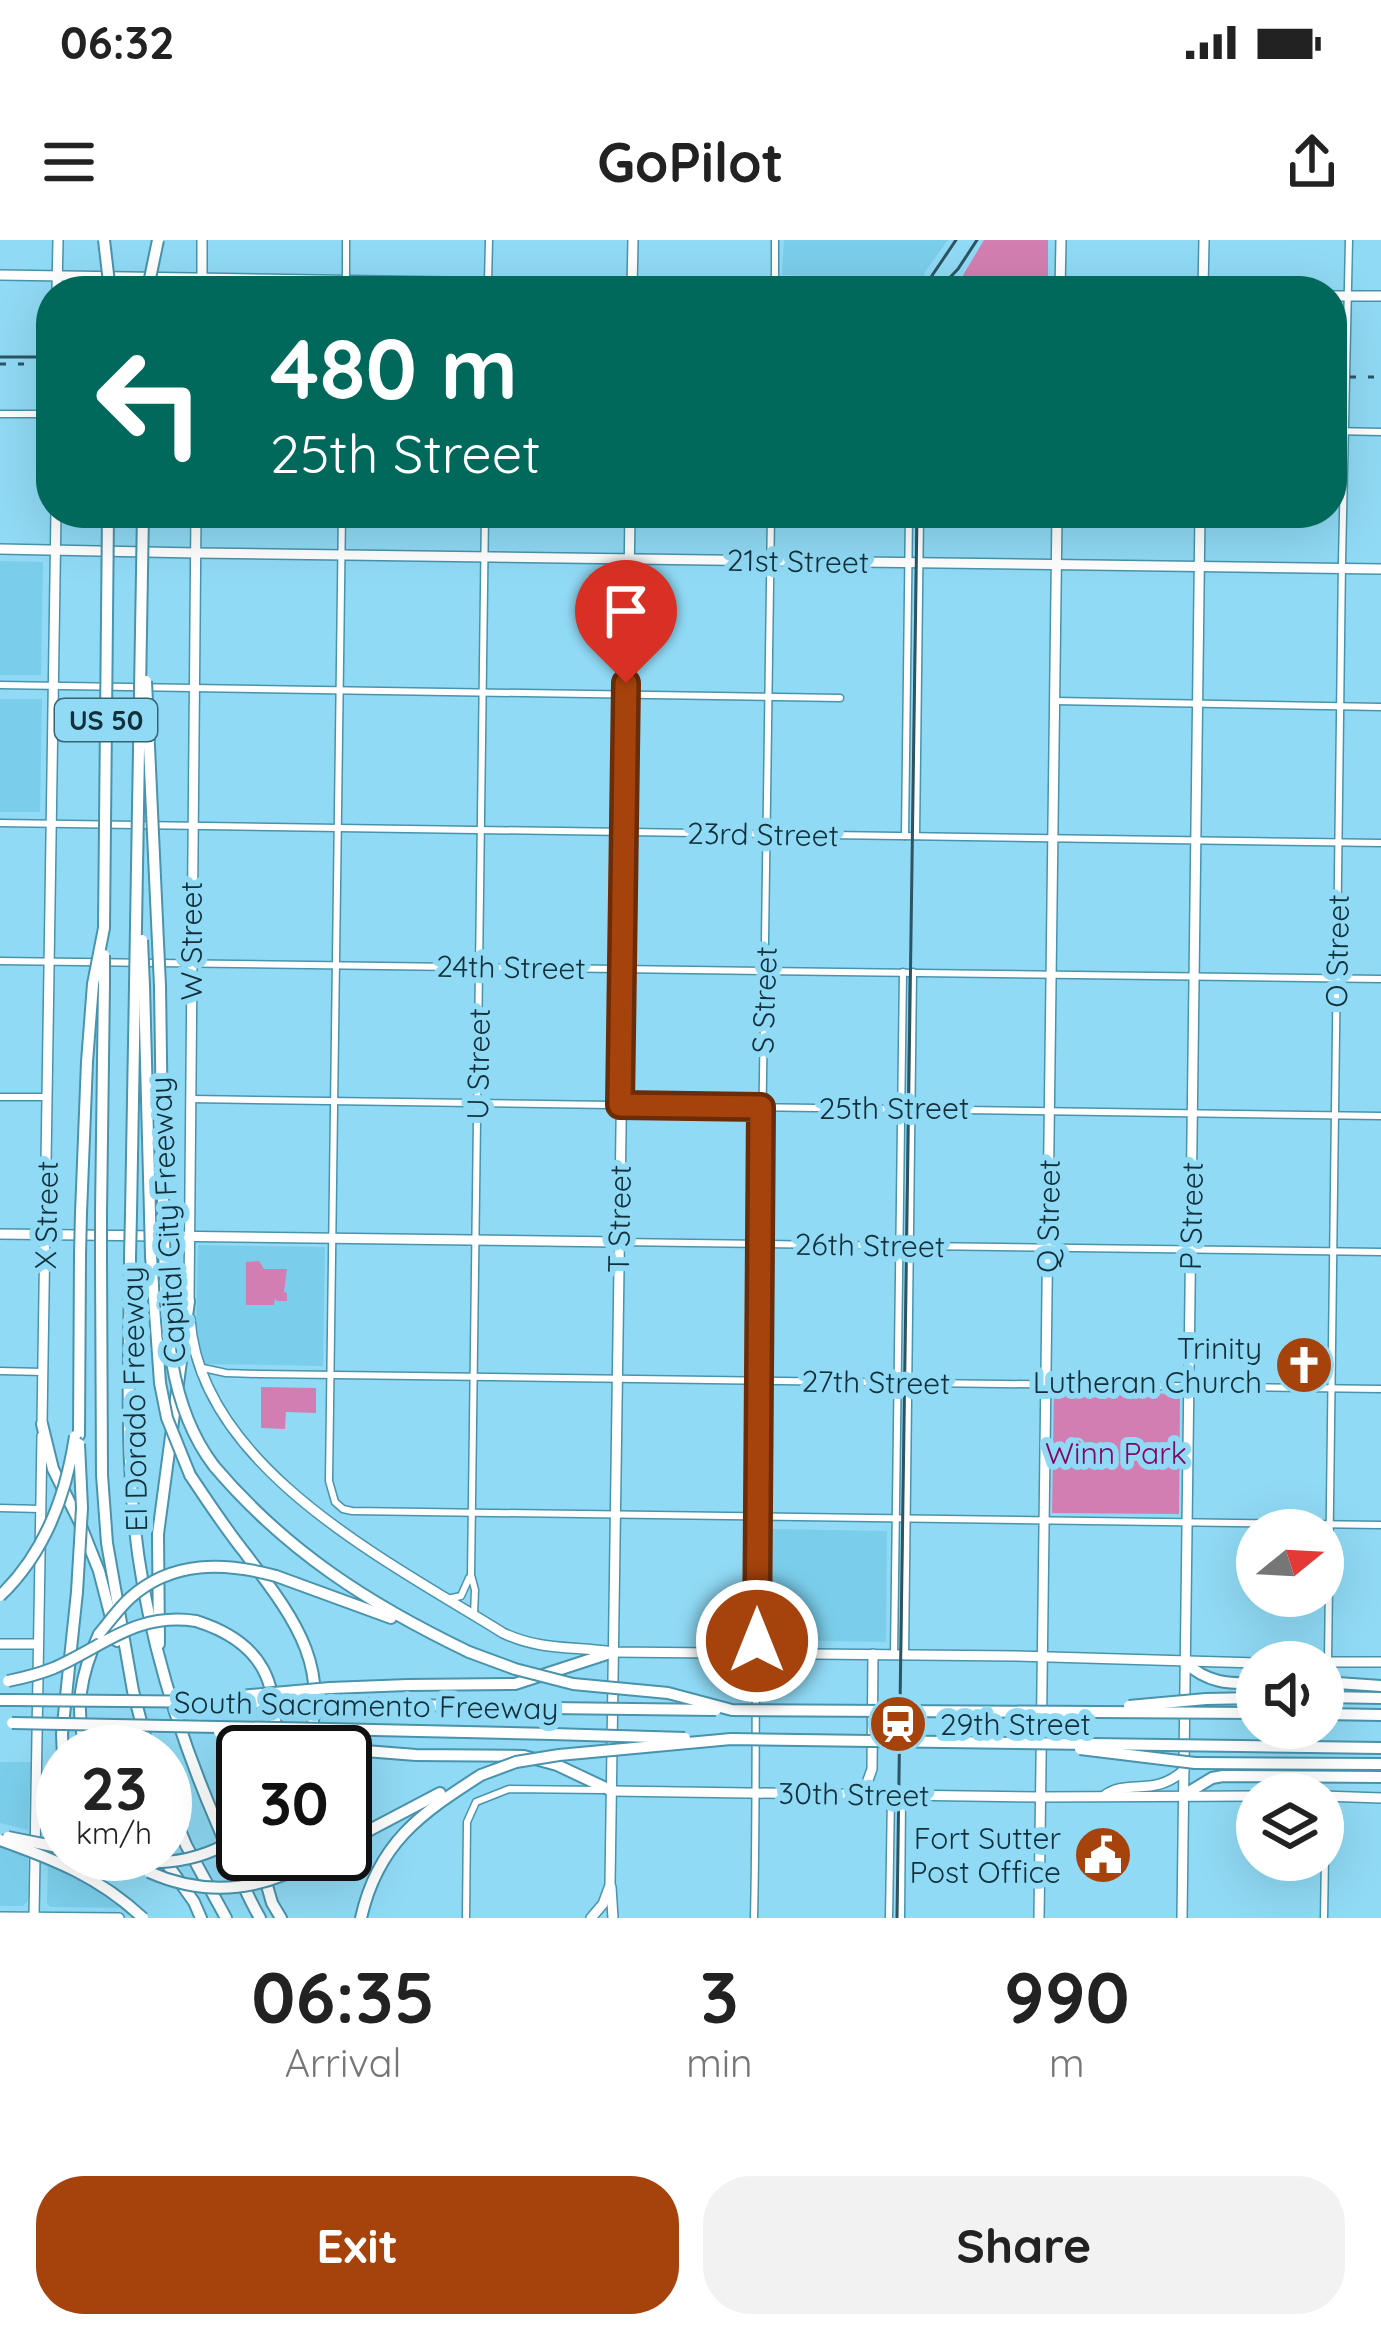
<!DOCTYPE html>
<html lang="en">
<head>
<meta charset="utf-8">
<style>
  :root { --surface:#fff; --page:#f2f2f2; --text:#222; --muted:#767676; --accent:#a6430c }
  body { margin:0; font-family:Quicksand,sans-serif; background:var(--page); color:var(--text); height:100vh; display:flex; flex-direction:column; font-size:45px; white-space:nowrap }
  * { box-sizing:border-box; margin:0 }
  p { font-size:39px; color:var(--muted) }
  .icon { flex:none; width:66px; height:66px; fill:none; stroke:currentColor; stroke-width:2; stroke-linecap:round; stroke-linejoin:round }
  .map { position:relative; height:1678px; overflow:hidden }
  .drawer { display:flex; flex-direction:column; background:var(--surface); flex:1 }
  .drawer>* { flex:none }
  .hud { position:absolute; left:36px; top:36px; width:1311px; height:252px; border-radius:48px; box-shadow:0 12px 48px #0002; background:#00695c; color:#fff; overflow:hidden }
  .needle { width:78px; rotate:72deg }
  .controls { position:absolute; left:1236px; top:1269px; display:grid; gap:24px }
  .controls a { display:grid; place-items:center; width:108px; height:108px; border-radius:50%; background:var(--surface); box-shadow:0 12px 48px #0002; font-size:60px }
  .speed { position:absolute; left:36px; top:1485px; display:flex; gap:24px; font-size:60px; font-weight:700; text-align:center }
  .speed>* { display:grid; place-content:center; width:156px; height:156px; border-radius:50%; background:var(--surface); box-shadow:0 12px 48px #0002; line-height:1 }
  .speed small { font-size:30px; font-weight:400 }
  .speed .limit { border:6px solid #111; border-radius:18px; background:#fff; color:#111 }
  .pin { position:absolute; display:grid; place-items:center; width:102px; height:102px; color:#fff; margin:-123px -51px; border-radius:50% 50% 50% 0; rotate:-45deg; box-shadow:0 0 12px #0007 }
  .pin .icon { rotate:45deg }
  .me { position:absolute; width:132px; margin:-66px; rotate:0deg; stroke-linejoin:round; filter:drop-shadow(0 0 9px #0008) }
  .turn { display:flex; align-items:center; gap:42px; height:252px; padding:0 36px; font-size:54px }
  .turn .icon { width:156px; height:156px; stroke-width:2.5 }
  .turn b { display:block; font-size:84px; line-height:102px }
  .eta { display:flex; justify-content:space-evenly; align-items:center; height:204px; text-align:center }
  .eta b { font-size:72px; font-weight:700; line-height:84px }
  .cta { display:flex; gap:24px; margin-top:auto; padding:24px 36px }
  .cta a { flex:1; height:138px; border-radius:48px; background:var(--accent); color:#fff; font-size:48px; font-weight:700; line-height:138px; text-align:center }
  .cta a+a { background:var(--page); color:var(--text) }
  .status { display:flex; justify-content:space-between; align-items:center; height:84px; padding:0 60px; background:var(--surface); direction:ltr }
  .status svg { height:33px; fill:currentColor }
  header { display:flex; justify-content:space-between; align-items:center; height:156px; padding:0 36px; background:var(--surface); font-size:54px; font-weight:700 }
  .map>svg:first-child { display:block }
</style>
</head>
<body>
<div class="status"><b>06:32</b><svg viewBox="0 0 49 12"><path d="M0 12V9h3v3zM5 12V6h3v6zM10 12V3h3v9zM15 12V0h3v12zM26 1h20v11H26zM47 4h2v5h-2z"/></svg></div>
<header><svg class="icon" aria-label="menu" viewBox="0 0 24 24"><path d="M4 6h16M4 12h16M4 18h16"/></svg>GoPilot<svg class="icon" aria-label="share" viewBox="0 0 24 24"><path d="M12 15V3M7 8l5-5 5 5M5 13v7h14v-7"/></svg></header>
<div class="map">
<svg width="1381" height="1678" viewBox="0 0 1381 1678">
  <rect width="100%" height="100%" fill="#90daf5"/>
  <g fill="#7bceeb">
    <path d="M784,0H948L925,32L923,40L782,35Z"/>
    <path d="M0,321L43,322L41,435H0Z"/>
    <path d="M0,459H42L40,572H0Z"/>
    <path d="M198,1005L325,1007L323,1126L204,1124L196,1093Z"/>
    <path d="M770,1289L887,1291L886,1402L768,1400Z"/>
    <path d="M0,1522H31L28,1590L0,1583Z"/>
    <path d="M0,1605L28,1615V1661L23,1666H0Z"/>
    <path d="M48,1622L64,1628L126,1668L50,1667L47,1663Z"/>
  </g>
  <g fill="#d37eb2">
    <path d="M984,0H1048V38L962,37Z"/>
    <path d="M259,1021L264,1029H287L284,1052L287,1053V1061H277L275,1058L274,1065H246V1022Z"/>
    <path d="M261,1147L316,1148V1173L286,1172L285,1189L261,1188Z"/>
    <path d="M1054,1152L1180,1154L1179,1274L1052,1273Z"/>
  </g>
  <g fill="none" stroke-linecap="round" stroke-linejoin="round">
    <g stroke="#4993ac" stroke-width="9">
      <g id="street">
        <path d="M488,43L489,0"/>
        <path d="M775,50V0"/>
        <path d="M346,51V0"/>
        <path d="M0,174H51"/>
        <path d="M1332,191L1381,192"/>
        <path d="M342,273L329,1241L335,1262L343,1269L352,1271L1381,1285"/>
        <path d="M0,445L840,458"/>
        <path d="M1055,461L1381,467"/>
        <path d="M0,583L1381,603"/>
        <path d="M905,596L909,273"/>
        <path d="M916,596L920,273"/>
        <path d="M0,721L1381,739"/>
        <path d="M0,857H48"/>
        <path d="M191,859L1381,876"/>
        <path d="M618,1002L1381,1012"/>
        <path d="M203,1128L226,1133L259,1134L1381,1149"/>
        <path d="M0,1131L43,1132"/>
        <path d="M0,1268L40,1269"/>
        <path d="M447,1359L461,1356L469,1338"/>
        <path d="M474,1375L475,1350L471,1335L485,273"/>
        <path d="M894,1415L903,732"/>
        <path d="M905,1415L913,732"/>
        <path d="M1328,1421L1342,321L1349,0"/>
        <path d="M466,1678L467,1582L476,1562L509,1549L602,1550"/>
        <path d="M754,1678C757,1548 755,1418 756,1288C761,950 767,611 771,273"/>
        <path d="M889,1678L891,1555"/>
        <path d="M901,1678L902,1556"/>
        <path d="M1324,1678L1326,1557"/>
      </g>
    </g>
    <g stroke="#4993ac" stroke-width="12">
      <g id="secondary">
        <path d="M0,35L1024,51"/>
        <path d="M632,49L633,0"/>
        <path d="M1060,51L1061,0"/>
        <path d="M1203,51L1204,0"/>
        <path d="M1332,56H1381"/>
        <path d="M196,313L1381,329"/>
        <path d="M0,994L618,1002"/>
        <path d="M190,1079C200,1228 391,1323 503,1393C541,1411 573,1406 613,1412L1016,1416L1257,1423"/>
        <path d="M0,1404H38"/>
        <path d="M1301,1422H1381"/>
        <path d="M612,1551L1040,1557L1257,1556"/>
        <path d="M863,1554L872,1529L873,1414"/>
        <path d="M1104,1556C1127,1538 1154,1558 1184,1530"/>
        <path d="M1323,1556L1381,1558"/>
        <path d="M611,1647L613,1678"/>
        <path d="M0,1677L119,1678"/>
        <path d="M34,1677L42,1196"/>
        <path d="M591,1678L603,1664L610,1645L630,273"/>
        <path d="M1039,1678L1057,273"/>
        <path d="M1182,1678L1200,273"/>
      </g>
    </g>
    <g stroke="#4993ac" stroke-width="12">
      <g id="primary">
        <path d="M57,51L58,0"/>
        <path d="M202,51V0"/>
        <path d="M0,309L196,313"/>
        <path d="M189,1061L196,273"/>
        <path d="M42,1184L56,273"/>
      </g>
    </g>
    <g stroke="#4993ac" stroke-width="14">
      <g id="highway">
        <path d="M144,746L150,974"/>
        <path d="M160,746L163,958"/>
        <path d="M81,973L87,822L93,744"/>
        <path d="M101,974L104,744"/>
        <path d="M131,974L135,746"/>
        <path d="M151,1016L160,1143"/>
        <path d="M101,1017L102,1235L107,1303L133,1451L149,1512"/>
        <path d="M130,1017C130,1097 126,1178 132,1257C140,1371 173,1482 218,1586C231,1617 243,1649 260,1678"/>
        <path d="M42,1184L53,1229L79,1281L99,1331L117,1401"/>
        <path d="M79,1195L80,1015"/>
        <path d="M214,1226C286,1311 369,1364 469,1412"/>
        <path d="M190,1235C208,1262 225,1288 245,1313C293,1377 335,1428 305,1512"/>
        <path d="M276,1336L391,1378"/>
        <path d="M196,1381C266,1403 279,1445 275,1512"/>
        <path d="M159,1404L158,1294L189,1061"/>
        <path d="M1185,1422C1207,1443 1228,1444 1257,1443"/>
        <path d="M1323,1442L1381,1446"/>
        <path d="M330,1448L408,1445L515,1444L613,1412"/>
        <path d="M1323,1457L1381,1458"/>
        <path d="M0,1460H13"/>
        <path d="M330,1463L548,1468"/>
        <path d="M1323,1474L1381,1475"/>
        <path d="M328,1489L552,1494"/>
        <path d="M1240,1506L1381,1508"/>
        <path d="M327,1508L416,1515L524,1516L557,1525L612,1551"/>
        <path d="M87,1512C73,1471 81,1433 99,1394"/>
        <path d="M63,1518L62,1494L77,1352"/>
        <path d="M1195,1523L1381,1524"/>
        <path d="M165,1554L186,1605L226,1678"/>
        <path d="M1184,1555L1212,1538L1223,1536L1381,1537"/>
        <path d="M345,1603L440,1553"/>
        <path d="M160,1614L194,1662L201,1678"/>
        <path d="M258,1614L272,1663L281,1678"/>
        <path d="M286,1634L324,1614"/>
        <path d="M361,1678C378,1603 420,1574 481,1535"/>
      </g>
    </g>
    <use href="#street" stroke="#fff" stroke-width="6"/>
    <use href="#secondary" stroke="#fff" stroke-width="9"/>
    <use href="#primary" stroke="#fff" stroke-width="9"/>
    <use href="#highway" stroke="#fff" stroke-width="10"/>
    <g stroke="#2c5462" stroke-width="3">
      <path d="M929,40L956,0"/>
      <path d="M937,51L958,29L977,0"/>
      <path d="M0,117H51"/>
      <path d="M897,1678L917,273"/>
    </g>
    <g stroke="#2c5462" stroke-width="3" stroke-dasharray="6 12" stroke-linecap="butt">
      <path d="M0,124H51"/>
      <path d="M1332,137H1381"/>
    </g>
    <g stroke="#4993ac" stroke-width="14" stroke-linecap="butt">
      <g id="highway-bridge">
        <path d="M104,0L110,51"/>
        <path d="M148,48L158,0"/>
        <path d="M146,441L160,746"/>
        <path d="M142,700L144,746"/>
        <path d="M93,744L104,688L108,273"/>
        <path d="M104,744V715"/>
        <path d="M135,746L143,273"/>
        <path d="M163,958C167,1048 157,1151 214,1226"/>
        <path d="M150,974L151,1016"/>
        <path d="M80,1015L81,973"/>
        <path d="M101,1017V974"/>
        <path d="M130,1017L131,974"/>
        <path d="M160,1143L167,1178L190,1235"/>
        <path d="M77,1352L82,1268L79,1204"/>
        <path d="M0,1356C45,1313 66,1256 75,1196"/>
        <path d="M99,1394C109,1382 119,1368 130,1358C172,1320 225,1322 276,1336"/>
        <path d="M469,1412L515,1429L573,1444L668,1453L732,1470L1257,1473"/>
        <path d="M8,1441C23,1438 39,1434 54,1428C104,1406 136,1372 196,1381"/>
        <path d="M240,1456L330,1448"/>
        <path d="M13,1460L330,1463"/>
        <path d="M1129,1466L1206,1459L1257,1458"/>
        <path d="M548,1468L716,1470"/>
        <path d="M12,1483L328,1489"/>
        <path d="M219,1492L327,1508"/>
        <path d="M552,1494L685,1498"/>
        <path d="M1080,1509L1195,1523"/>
        <path d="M481,1535L516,1522L559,1515L731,1499L1240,1506"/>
        <path d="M8,1597L63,1608"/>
        <path d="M0,1600C56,1620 99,1637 143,1678"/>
        <path d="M89,1614C146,1626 192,1629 243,1594"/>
        <path d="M149,1632C194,1652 240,1653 286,1634"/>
      </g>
    </g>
    <use href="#highway-bridge" stroke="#fff" stroke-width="10"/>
  </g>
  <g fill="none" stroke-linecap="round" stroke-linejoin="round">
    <g stroke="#6c2c08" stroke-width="30">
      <path id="route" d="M626,443L620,865L761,867L757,1401"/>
    </g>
    <use href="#route" stroke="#a6430c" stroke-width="21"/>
  </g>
  <defs>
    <g id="church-disc" transform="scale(3)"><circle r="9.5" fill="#a6430c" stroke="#90daf5"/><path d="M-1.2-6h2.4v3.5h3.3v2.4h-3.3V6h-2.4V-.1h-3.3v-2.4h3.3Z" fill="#fff"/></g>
    <g id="station-disc" transform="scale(3)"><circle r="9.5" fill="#a6430c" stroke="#90daf5"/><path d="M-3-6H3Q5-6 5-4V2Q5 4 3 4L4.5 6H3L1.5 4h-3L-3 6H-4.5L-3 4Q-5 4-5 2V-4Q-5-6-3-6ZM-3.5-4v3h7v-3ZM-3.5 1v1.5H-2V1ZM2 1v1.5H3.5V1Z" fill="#fff"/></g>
    <g id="civic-disc" transform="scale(3)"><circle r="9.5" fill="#a6430c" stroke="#90daf5"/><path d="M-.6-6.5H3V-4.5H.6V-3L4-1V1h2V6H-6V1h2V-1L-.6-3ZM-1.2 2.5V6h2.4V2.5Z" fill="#fff"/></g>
  </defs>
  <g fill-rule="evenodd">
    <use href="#church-disc" x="1304" y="1125"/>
    <use href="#station-disc" x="898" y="1484"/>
    <use href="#civic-disc" x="1103" y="1615"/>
  </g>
  <g text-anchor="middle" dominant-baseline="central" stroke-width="12" stroke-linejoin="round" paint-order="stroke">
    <rect fill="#90daf5" stroke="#376373" stroke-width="3" x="55" y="459" width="102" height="42" rx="9"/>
    <g font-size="27" font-weight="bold" fill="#11303b">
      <text x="106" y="480">US 50</text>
    </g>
    <g font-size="30" fill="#11303b" stroke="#90daf5">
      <text transform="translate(798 321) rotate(1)">21st Street</text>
      <text transform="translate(763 594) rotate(1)">23rd Street</text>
      <text transform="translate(191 701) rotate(-90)">W Street</text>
      <text transform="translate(1337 711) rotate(-89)">O Street</text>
      <text transform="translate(511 727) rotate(1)">24th Street</text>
      <text transform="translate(764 760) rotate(-88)">S Street</text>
      <text transform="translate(478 824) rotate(-89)">U Street</text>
      <text x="894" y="868">25th Street</text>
      <text transform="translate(46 975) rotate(-89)">X Street</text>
      <text transform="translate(1048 976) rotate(-89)">Q Street</text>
      <text transform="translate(1191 976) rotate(-89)">P Street</text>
      <text transform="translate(619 979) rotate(-89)">T Street</text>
      <text transform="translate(167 980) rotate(-93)">Capital City Freeway</text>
      <text transform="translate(870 1005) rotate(1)">26th Street</text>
      <text transform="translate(876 1142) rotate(1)">27th Street</text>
      <text transform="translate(134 1159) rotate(-91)">El Dorado Freeway</text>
      <text transform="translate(366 1465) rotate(1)">South Sacramento Freeway</text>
      <text transform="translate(854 1554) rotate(1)">30th Street</text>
    </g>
    <g font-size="30" fill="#11303b" stroke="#90daf5" text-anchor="end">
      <text x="1262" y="1108">Trinity<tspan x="1262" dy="34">Lutheran Church</tspan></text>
      <text x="940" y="1484" text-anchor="start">29th Street</text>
      <text x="1061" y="1598">Fort Sutter<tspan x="1061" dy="34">Post Office</tspan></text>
    </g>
    <g font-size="30" fill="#850764" stroke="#90daf5">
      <text x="1116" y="1213">Winn Park</text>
    </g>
  </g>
</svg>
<div class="controls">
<a><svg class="needle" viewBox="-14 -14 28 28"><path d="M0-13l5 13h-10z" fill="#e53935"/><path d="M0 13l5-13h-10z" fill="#767676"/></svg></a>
<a><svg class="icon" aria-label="sound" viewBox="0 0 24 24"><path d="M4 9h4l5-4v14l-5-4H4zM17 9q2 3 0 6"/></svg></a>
<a><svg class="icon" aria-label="layers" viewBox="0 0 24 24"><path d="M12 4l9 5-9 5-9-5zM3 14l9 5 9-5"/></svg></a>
</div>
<div class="speed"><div>23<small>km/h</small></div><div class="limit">30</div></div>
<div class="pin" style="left:626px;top:443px;background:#d93025"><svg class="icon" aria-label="arrive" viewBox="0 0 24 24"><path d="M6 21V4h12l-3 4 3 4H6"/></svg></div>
<svg class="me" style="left:757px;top:1401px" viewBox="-20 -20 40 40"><circle r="17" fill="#a6430c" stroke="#fff" stroke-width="3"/><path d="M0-11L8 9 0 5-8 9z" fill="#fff"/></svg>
<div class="hud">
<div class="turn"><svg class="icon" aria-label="left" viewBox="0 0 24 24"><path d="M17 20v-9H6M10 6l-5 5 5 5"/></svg><div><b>480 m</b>25th Street</div></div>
</div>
</div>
<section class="drawer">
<div class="eta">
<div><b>06:35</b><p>Arrival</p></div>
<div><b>3</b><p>min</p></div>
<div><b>990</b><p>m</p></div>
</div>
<div class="cta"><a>Exit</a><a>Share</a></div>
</section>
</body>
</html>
